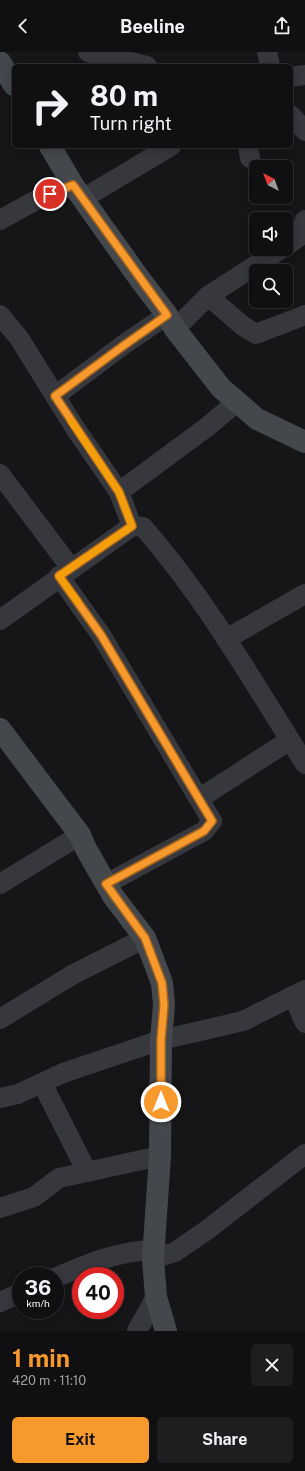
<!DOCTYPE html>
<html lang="en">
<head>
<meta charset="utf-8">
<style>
  :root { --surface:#101012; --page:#1e1e20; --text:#f1f3f6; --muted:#9c9d9f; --line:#303032; --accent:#f8992d }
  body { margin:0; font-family:"Public Sans",sans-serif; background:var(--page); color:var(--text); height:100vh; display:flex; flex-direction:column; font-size:15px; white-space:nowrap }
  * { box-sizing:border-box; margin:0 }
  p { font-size:13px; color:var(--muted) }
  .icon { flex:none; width:22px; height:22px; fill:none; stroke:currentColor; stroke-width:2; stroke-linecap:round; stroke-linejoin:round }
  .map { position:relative; height:1279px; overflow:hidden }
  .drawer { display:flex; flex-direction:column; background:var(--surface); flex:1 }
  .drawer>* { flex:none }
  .guide { position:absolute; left:12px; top:12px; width:281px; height:84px; border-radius:6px; box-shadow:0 2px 10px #0003,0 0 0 1px var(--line); background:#101012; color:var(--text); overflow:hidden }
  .needle { width:26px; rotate:319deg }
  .buttons { position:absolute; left:249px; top:108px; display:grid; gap:8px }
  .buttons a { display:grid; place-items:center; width:44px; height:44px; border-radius:6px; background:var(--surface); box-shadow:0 2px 10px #0003,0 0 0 1px var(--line); font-size:20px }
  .speed { position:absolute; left:12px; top:1215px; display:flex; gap:8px; font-size:20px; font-weight:700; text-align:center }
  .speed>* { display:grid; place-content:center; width:52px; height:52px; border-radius:50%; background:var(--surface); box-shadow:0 2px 10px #0003,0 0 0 1px var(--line); line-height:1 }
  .speed small { font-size:10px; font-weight:400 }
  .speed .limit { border:6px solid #d22; background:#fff; color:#111 }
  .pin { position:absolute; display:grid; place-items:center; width:34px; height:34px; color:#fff; margin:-17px; border:2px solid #fff; border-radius:50%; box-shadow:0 1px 4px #0007 }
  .me { position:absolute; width:44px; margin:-22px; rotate:0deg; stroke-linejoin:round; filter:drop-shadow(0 0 3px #0008) }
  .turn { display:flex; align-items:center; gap:14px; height:84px; padding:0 12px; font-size:18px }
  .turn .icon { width:52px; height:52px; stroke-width:2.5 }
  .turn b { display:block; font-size:28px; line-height:34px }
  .round { display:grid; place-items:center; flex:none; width:42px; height:42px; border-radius:6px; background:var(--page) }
  .summary { display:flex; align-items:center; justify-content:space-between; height:68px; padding:0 12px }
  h1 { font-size:24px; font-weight:700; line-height:30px; color:var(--accent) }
  .action { display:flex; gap:8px; margin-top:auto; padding:8px 12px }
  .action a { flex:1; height:46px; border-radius:6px; background:var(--accent); color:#111; font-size:16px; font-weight:700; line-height:46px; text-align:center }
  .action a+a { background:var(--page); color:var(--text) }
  header { display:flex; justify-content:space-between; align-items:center; height:52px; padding:0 12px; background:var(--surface); font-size:18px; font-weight:700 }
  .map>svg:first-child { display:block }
</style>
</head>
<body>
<header><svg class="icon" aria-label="back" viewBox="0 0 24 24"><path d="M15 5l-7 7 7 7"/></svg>Beeline<svg class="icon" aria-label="share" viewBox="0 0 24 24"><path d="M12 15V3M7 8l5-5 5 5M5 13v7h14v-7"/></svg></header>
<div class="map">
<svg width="305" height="1279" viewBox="0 0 305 1279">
  <rect width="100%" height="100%" fill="#161618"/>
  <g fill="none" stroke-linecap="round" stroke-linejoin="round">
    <g stroke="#37383d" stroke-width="20">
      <path d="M88,0L147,14"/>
      <path d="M267,0L270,14"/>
      <path d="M291,25L305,23"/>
      <path d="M291,63L305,79"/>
      <path d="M248,94L250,106"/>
      <path d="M84,146L171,94"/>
      <path d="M0,168L38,147L73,133"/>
      <path d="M286,194L300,184L305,168"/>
      <path d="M208,244L243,274L256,282L305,263"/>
      <path d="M0,263L19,286L75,376L119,440L132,474"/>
      <path d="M175,277L208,244L281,197"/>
      <path d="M55,344L123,293L167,263"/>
      <path d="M0,422L71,516"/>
      <path d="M119,440L207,375L237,350"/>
      <path d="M59,524L101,583L212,769L204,779L106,832"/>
      <path d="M0,568L132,474L143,475C206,547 254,631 305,712"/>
      <path d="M226,587L305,542"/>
      <path d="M200,746L290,688"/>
      <path d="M0,832L80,783"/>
      <path d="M293,944L305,971"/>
      <path d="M0,967L72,923L145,886"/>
      <path d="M42,1031L87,1120"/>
      <path d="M0,1046L18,1042L63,1021L161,988L243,969L305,938"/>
      <path d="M0,1156L34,1145L59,1126L160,1104"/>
      <path d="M153,1207L175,1200L207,1178L305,1102"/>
      <path d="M55,1226C87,1212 118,1199 153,1198"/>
      <path d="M0,1250L21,1241"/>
      <path d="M137,1279L156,1245"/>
    </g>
    <g stroke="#44484d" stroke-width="22">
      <path d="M0,10L14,33"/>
      <path d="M50,94L73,133L139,226L167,263L175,277L221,336L257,367L305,390"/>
      <path d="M0,677L80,783L86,797L113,844L145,886L162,931L164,953L161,988L160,1104L153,1207L156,1245L166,1279"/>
    </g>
  </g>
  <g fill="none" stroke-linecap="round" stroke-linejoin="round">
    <g stroke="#a1631d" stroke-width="10">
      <path id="route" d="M50,142L73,133L167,263L123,294L55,344L119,440L132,474L59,524L101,583L212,769L204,779L106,832L145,886L162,931L164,953L161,988V1050"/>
    </g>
    <use href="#route" stroke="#f8992d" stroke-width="7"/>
    <path stroke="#f59e0b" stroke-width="7" d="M71,369L119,440L132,474L59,524L78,550"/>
  </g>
</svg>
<div class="buttons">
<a><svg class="needle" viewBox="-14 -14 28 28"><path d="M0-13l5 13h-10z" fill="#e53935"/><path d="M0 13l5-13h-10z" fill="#9c9d9f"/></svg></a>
<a><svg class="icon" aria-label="sound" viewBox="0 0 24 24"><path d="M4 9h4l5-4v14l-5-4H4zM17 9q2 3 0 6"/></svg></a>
<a><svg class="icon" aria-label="search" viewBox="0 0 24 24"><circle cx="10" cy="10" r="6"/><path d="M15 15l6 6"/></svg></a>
</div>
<div class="speed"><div>36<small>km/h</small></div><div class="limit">40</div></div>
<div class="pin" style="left:50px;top:142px;background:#d93025"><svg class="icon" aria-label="arrive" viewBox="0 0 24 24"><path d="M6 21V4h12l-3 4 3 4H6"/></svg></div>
<svg class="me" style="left:161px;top:1050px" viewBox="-20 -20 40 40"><circle r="17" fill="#f8992d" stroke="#fff" stroke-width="3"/><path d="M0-11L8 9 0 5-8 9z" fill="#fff"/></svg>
<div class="guide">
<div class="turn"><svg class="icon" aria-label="right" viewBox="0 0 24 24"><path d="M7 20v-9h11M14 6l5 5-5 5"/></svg><div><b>80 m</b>Turn right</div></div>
</div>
</div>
<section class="drawer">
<div class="summary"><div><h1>1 min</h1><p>420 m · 11:10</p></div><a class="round"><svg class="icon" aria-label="close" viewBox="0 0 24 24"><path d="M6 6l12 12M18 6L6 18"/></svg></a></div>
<div class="action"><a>Exit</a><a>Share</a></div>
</section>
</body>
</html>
